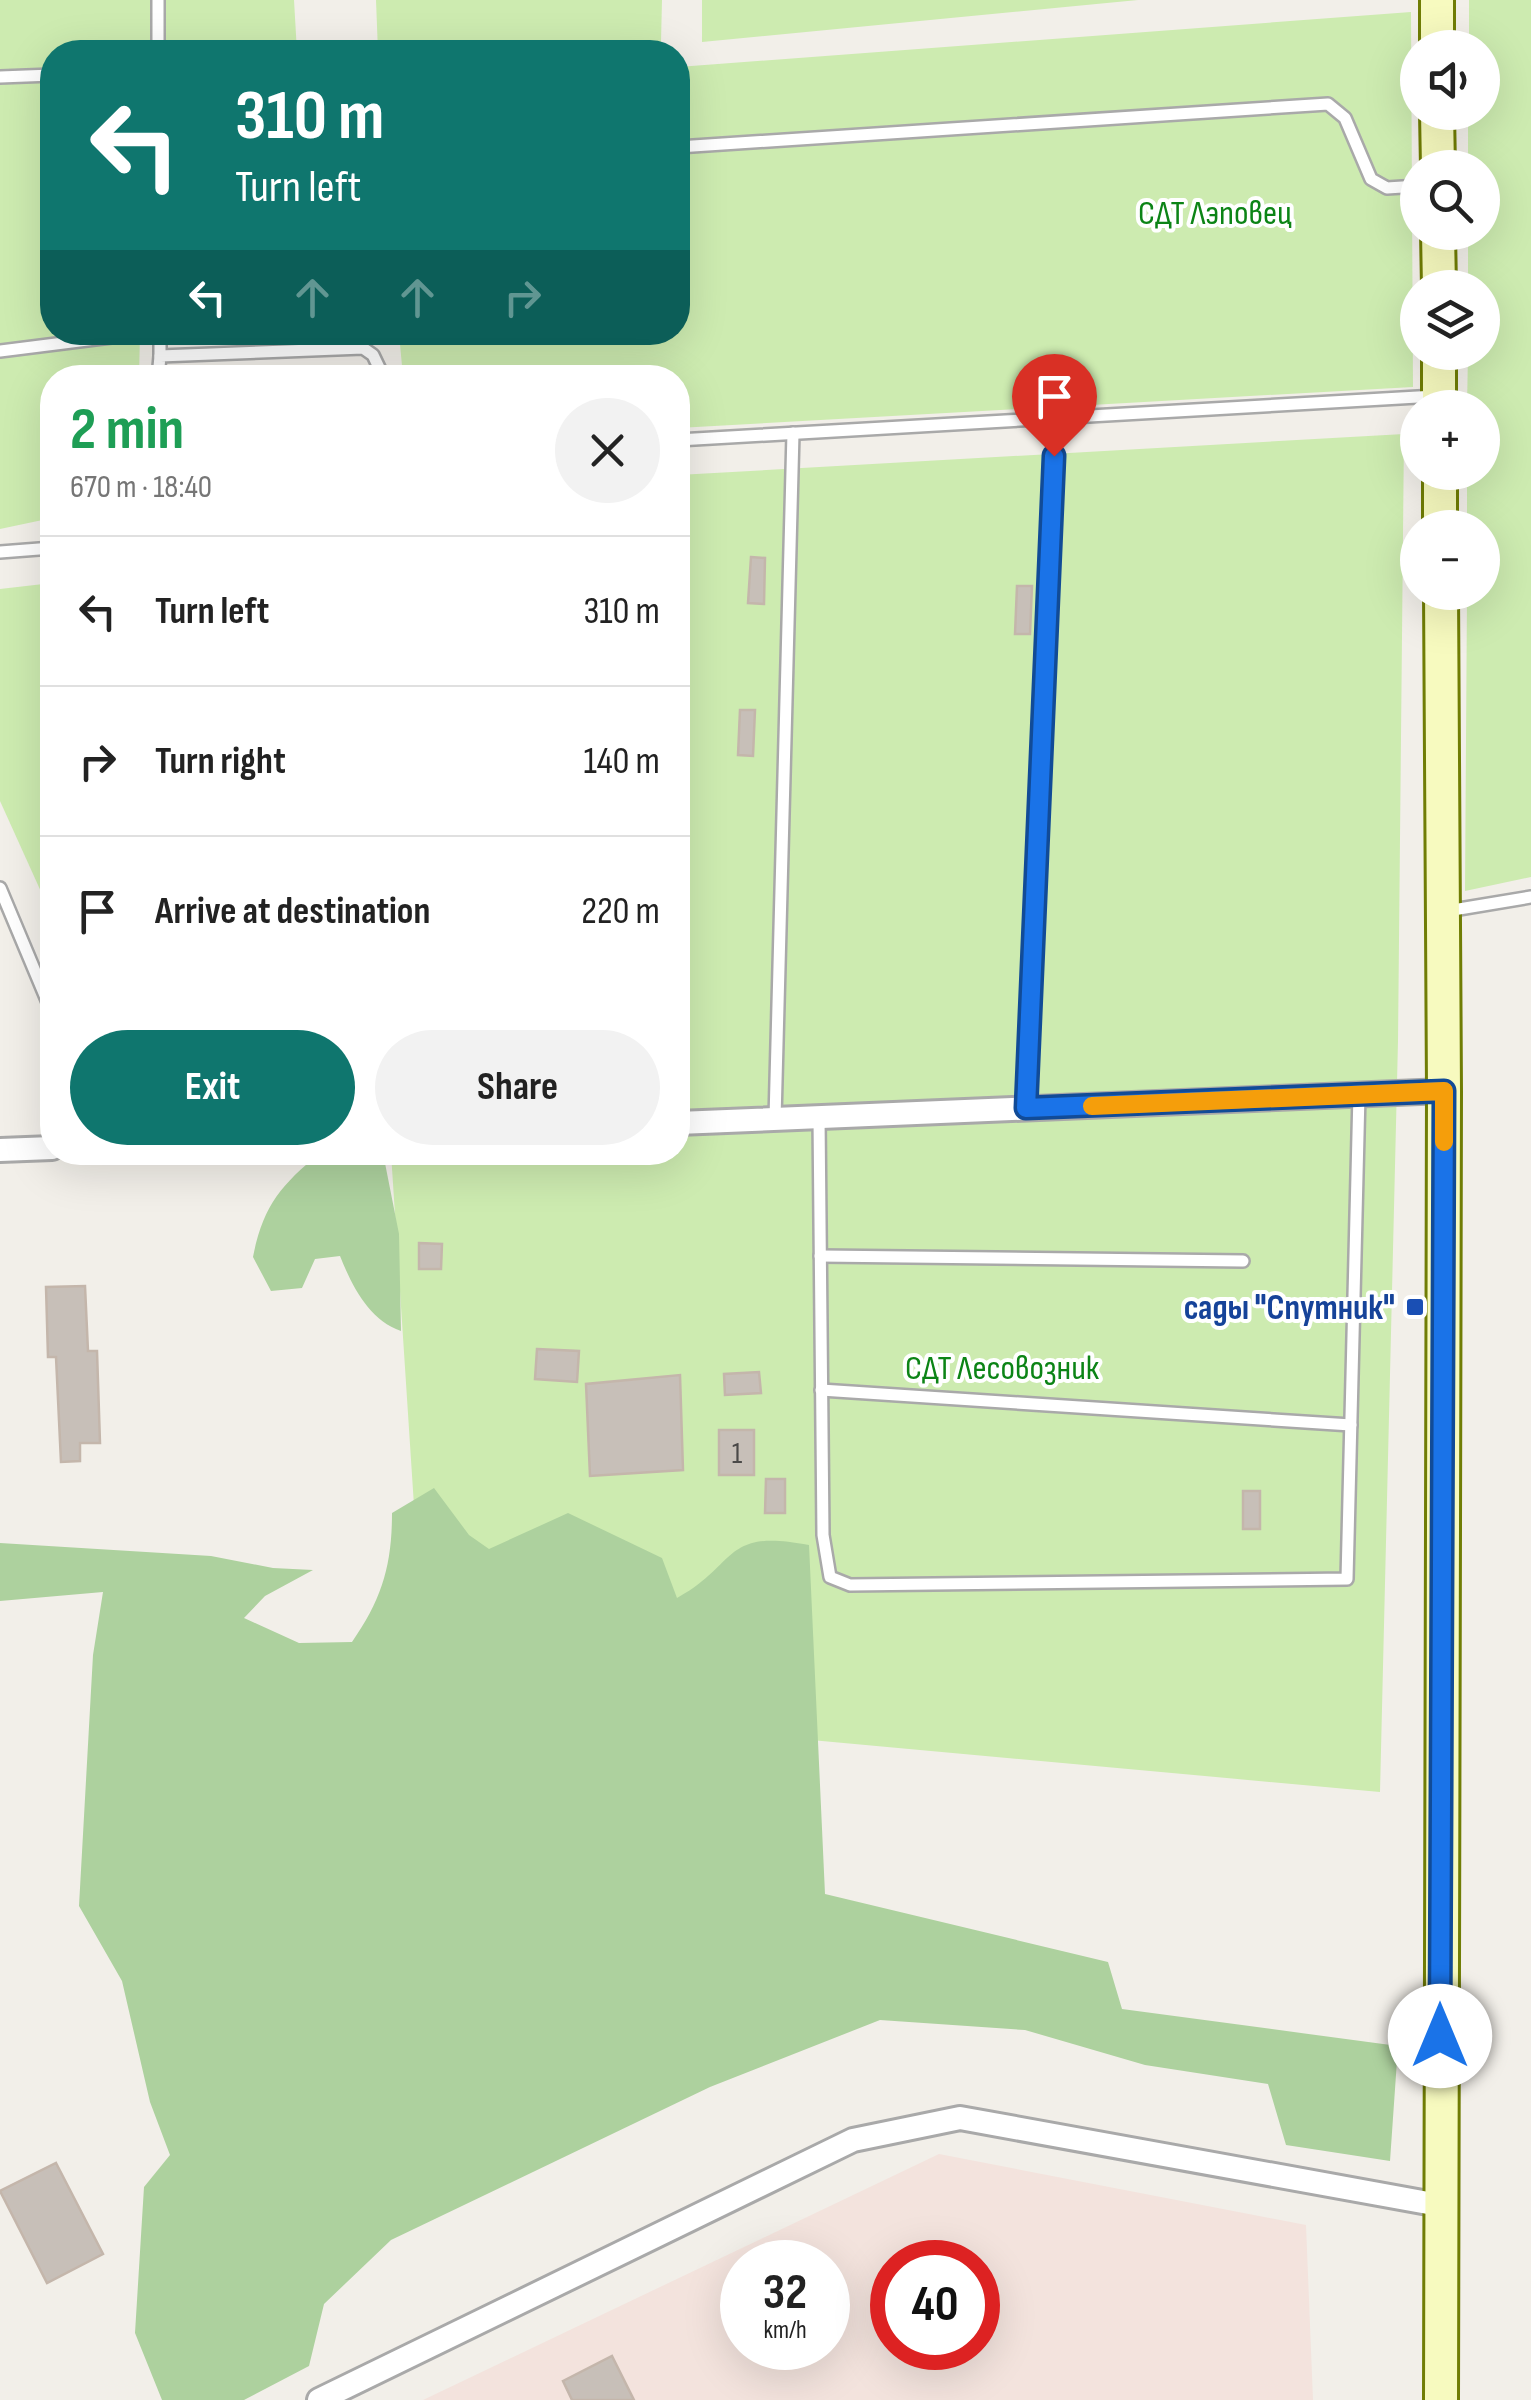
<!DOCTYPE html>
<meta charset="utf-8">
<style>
body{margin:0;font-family:"Sofia Sans Condensed",sans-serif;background:#f2f2f2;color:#222;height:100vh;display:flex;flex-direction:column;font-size:38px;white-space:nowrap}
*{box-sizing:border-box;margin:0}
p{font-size:32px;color:#767676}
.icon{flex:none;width:55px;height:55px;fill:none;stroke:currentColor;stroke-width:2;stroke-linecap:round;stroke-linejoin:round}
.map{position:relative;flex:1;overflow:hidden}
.side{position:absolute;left:40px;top:365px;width:650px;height:800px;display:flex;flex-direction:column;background:#fff;border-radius:40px;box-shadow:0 10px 40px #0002}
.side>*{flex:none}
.guide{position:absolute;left:40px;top:40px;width:650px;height:305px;border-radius:40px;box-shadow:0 10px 40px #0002;background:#0f766e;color:#fff;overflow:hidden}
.buttons{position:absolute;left:1400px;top:30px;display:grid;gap:20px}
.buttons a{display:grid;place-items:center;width:100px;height:100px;border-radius:50%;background:#fff;box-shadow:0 10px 40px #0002;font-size:50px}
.speed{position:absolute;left:720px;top:2240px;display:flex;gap:20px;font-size:50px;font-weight:700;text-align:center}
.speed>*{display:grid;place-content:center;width:130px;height:130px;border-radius:50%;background:#fff;box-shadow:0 10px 40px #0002;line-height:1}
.speed small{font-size:25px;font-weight:400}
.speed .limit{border:15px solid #d22;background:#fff;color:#111}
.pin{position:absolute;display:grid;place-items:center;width:85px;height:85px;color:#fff;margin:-102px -42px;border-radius:50% 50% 50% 0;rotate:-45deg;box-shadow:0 0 10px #0007}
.pin .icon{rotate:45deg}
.me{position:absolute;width:110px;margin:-55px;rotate:0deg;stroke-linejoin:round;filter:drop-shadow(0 0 8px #0008)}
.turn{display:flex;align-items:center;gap:35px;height:210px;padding:0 30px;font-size:45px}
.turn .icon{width:130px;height:130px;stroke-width:2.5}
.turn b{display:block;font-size:70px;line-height:85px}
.lanes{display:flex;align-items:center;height:95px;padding:0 30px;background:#0003;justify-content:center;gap:50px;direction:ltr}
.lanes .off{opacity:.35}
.round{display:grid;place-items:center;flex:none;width:105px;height:105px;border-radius:52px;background:#f2f2f2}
.summary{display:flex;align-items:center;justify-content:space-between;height:170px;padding:0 30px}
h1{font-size:60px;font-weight:700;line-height:75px;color:#1e9e55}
.action{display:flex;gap:20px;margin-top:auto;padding:20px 30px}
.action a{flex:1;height:115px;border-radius:60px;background:#0f766e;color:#fff;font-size:40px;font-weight:700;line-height:115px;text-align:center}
.action a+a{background:#f2f2f2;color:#222}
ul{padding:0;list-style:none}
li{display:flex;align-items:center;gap:30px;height:150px;padding:0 30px;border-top:2px solid #e0e0e0}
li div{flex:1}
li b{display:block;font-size:38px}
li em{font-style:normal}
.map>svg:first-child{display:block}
.military{fill:#f3e3dd;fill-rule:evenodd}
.grass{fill:#cdebb0}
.forest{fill:#add19e}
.building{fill:#c7bfb8;stroke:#c4b6ab;stroke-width:2.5}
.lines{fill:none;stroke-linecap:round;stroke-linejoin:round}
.lane-casing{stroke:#a9a9a9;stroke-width:16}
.street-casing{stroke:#a9a9a9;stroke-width:28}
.secondary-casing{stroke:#707d05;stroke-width:38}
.lane{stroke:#fff;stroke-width:11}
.street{stroke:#fff;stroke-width:22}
.secondary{stroke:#f7fabf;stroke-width:32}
.route-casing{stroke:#114b97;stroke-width:25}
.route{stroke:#1a73e8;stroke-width:18}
.slow{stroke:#f59e0b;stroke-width:18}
.transit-dot{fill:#1a4fb4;stroke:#fff;stroke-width:4}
.labels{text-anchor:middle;stroke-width:8;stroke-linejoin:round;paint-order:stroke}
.number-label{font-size:30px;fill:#4b4948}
.park-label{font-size:35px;fill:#0c8416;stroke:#fff}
.transit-label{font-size:35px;font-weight:bold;fill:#164399;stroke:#fff;text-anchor:end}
</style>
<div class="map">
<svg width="1531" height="2400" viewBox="0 0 1531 2400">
<rect width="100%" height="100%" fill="#f2efe9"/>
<path class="military" d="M939,2154L1306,2225L1313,2400H423ZM742,2262H828V2348H742ZM892,2262H978V2348H892Z"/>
<g class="grass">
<path d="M0,0H294L297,52H52V332L140,333L139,377L52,378V518L0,529Z"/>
<path d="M376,0H662L661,42L523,52H378Z"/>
<path d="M702,0H1138L702,42Z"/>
<path d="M1469,0H1531V877L1465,891L1467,593L1482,592V528L1467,527V473L1482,472V408L1467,407L1468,353L1482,352V288L1468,287V233L1482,232V168L1468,167V113L1482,112V48L1469,47Z"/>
<path d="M1411,12L1413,387L678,428V378L403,377L399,333L678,332V67Z"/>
<path d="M1404,434L1398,1041L1380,1792L427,1705L391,1153L678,1152V475Z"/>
<path d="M52,583V916L0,801V589Z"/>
</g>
<g class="forest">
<path d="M320,1153H383L399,1234L401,1331C369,1320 352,1286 340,1256L315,1259L302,1288L271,1291L253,1257C263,1206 281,1185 320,1153Z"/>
<path d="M434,1488L469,1535L489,1549L568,1513L662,1558L677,1598C739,1564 722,1528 809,1545L825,1894L1108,1962L1122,2009L1398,2046L1390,2161L1286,2145L1268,2084L1145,2065L1025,2030L880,2020L710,2087L391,2240L324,2304L309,2366L244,2400H162L135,2333L144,2187L170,2155L150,2102L122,1981L79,1906L93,1655L103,1592L0,1601V1543L211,1556L273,1568L313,1570L265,1596L244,1618L299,1643L352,1642C382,1599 392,1565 392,1513Z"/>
</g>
<g class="building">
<path d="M751,557L765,558L764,604L748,603Z"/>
<path d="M1017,586H1032L1030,634H1015Z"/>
<path d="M740,710H755L753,756L738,755Z"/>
<path d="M419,1243L442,1244L441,1269H419Z"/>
<path d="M85,1286L88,1351H97L100,1443H80V1461L61,1462L56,1357H48L46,1287Z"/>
<path d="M537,1349L579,1351L577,1382L535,1379Z"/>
<path d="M759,1372L761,1393L725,1395L724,1374Z"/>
<path d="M680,1375L683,1470L590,1476L586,1384Z"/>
<rect x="719" y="1430" width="35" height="45"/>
<path d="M766,1479H785V1513H765Z"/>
<rect x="1243" y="1491" width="17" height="38"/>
<path d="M56,2163L103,2254L47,2283L0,2191Z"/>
<path d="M612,2356L634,2400H572L563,2381Z"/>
</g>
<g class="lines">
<g class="lane-casing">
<g id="lane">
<path d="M158,0V52"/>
<path d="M0,77L52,75"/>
<path d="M678,147L1328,104L1345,118L1371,179L1387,188L1418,186"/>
<path d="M0,351L151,332"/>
<path d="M160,356V332"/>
<path d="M158,378L160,356L363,348L373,355L384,378"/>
<path d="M678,440L1435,396"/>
<path d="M0,552L52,548"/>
<path d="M0,888L52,1012"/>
<path d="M1447,911L1531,897"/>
<path d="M1026,1108L1055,418"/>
<path d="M819,1117L823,1535L830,1577L850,1585L1347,1579L1359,1094"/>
<path d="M775,1119L793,433"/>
<path d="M820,1256L1243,1261"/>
<path d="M821,1390L1351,1425"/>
</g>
</g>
<g class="street-casing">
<g id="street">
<path d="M678,1123L1444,1091"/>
<path d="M0,1150L52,1148"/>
<path d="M319,2400L853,2140L960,2118L1439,2205"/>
</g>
</g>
<g class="secondary-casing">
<g id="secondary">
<path d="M1437,0V48"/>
<path d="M1437,112L1438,168"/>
<path d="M1438,232L1439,288"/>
<path d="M1439,352V408"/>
<path d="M1440,472V528"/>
<path d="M1441,592L1444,1091L1441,2400"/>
</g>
</g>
<use href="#lane" class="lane"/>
<use href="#street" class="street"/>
<use href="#secondary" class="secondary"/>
</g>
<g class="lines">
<g class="route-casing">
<path id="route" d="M1054,456L1026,1108L1444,1091L1440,2036"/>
</g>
<use href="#route" class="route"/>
<path class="slow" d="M1092,1106L1444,1091V1142"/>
</g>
<rect class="transit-dot" x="1405" y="1297" width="20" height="20" rx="5"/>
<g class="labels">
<g class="number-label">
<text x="737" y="1463">1</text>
</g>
<g class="park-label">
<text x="1215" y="224">СДТ Лэповец</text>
<text x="1002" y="1379">СДТ Лесовозник</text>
</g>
<g class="transit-label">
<text x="1395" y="1319">сады "Спутник"</text>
</g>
</g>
</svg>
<div class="buttons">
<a><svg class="icon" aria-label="sound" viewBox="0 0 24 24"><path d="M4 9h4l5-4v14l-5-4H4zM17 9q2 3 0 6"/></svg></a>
<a><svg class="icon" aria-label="search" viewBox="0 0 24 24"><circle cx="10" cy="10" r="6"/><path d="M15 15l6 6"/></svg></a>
<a><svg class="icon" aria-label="layers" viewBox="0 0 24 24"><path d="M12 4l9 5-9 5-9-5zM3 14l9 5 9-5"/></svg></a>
<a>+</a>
<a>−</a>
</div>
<div class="speed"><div>32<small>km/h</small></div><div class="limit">40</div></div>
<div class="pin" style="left:1054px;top:456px;background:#d93025"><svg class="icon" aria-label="arrive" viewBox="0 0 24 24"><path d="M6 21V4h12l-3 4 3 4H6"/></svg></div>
<svg class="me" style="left:1440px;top:2036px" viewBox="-20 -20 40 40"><circle r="19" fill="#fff"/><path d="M0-13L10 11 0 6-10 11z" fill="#1a73e8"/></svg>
<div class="guide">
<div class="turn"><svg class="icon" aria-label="left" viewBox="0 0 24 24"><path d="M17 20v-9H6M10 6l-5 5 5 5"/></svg><div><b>310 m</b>Turn left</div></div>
<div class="lanes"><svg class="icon" aria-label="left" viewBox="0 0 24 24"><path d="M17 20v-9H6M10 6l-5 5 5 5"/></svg><svg class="icon off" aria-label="ahead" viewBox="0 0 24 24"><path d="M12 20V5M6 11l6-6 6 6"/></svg><svg class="icon off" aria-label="ahead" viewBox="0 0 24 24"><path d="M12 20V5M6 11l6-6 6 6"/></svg><svg class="icon off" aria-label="right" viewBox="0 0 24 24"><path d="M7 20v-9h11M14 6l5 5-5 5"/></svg></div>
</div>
<section class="side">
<div class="summary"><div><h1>2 min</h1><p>670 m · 18:40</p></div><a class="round"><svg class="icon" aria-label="close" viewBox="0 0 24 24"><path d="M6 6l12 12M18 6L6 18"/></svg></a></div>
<ul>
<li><svg class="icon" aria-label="left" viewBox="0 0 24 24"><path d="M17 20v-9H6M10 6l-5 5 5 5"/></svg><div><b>Turn left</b></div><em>310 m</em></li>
<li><svg class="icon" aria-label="right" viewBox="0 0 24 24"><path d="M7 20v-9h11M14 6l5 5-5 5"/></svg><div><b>Turn right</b></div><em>140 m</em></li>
<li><svg class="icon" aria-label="arrive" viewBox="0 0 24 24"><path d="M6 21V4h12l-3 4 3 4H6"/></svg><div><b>Arrive at destination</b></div><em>220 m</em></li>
</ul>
<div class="action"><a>Exit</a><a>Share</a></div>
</section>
</div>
